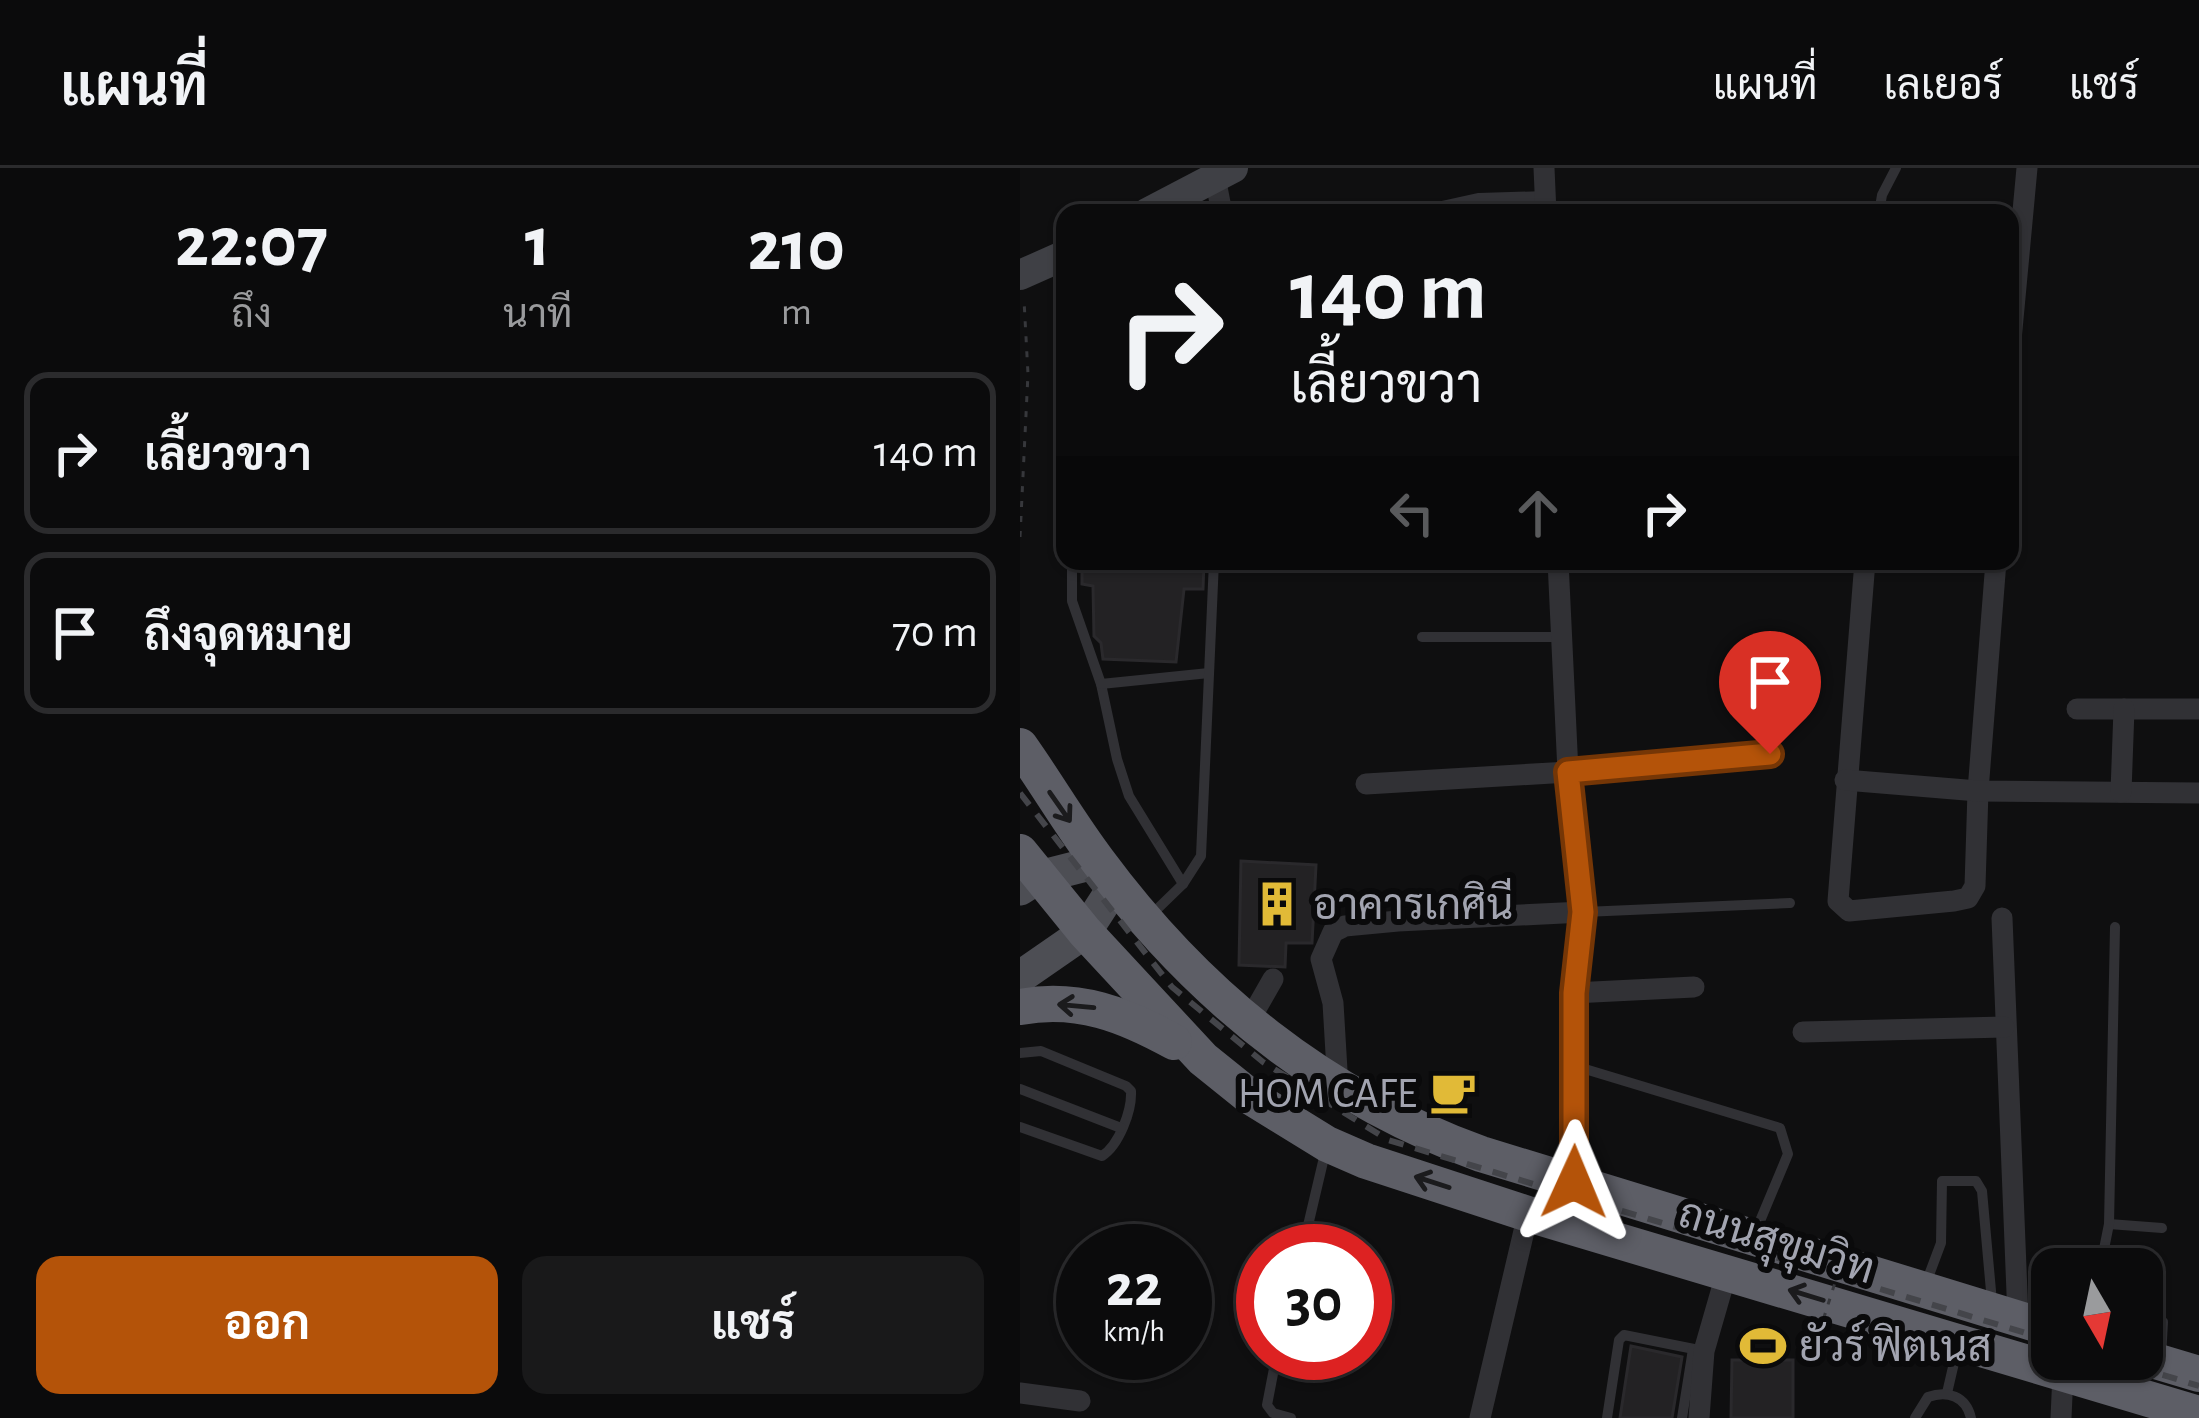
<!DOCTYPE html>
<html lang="th">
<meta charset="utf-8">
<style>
body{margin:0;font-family:"Alegreya Sans",Sarabun,sans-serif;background:#19191a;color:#f1f3f6;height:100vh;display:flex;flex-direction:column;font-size:45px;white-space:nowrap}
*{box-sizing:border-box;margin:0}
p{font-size:39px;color:#9a9b9d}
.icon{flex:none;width:66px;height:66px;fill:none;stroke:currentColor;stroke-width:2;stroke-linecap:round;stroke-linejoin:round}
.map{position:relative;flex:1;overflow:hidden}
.drawer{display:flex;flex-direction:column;background:#0b0b0c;width:1020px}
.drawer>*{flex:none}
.guide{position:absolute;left:36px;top:36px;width:963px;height:366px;border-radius:24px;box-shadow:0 3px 9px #0004,0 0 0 3px #2b2b2d;background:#0b0b0c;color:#f1f3f6;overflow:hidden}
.needle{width:78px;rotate:171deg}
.fabs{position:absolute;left:1011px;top:1080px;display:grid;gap:24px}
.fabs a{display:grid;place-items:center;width:132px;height:132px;border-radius:24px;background:#0b0b0c;box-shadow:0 3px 9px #0004,0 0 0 3px #2b2b2d;font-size:60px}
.speed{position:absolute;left:36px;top:1056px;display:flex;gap:24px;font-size:60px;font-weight:700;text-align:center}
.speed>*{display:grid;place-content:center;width:156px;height:156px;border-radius:50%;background:#0b0b0c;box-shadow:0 3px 9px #0004,0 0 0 3px #2b2b2d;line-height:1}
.speed small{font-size:30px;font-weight:400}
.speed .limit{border:18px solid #d22;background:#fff;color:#111}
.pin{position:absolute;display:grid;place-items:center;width:102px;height:102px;color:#fff;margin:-123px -51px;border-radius:50% 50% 50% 0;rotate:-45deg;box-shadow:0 0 12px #0007}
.pin .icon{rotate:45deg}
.me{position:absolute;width:132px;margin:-66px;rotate:1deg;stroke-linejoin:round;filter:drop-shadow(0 0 9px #0008)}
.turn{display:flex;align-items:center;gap:42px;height:252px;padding:0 36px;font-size:54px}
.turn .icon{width:156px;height:156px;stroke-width:2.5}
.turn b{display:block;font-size:84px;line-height:102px}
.lanes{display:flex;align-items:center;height:114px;padding:0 36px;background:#0003;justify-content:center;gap:60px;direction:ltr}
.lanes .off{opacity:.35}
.eta{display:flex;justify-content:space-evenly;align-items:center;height:204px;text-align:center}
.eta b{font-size:72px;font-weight:700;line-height:84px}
.action{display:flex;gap:24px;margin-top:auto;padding:24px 36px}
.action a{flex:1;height:138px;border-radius:24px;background:#b45309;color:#fff;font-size:48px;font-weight:700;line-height:138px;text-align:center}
.action a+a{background:#19191a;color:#f1f3f6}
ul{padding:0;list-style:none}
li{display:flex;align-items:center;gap:36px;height:162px;margin:0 24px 18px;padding:0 12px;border:6px solid #2b2b2d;border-radius:24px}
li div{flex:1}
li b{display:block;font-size:45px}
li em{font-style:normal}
header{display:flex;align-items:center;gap:72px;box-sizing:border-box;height:168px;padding:0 60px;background:#0b0b0c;border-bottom:3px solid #2b2b2d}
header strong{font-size:57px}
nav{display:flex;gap:66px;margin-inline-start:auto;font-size:42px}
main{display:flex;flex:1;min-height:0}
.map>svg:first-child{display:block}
.building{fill:#232224;stroke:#2a292c;stroke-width:3}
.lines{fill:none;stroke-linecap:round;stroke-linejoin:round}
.path{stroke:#37383c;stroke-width:3;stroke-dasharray:6 9;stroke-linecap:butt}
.lane{stroke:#313135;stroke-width:10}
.street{stroke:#313135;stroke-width:21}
.secondary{stroke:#3f4045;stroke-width:30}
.primary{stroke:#4d4e54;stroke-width:33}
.highway{stroke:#5d5e66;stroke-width:36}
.rail{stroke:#44454a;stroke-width:6;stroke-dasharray:15 12;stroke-linecap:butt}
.path-bridge{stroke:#37383c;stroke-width:3;stroke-dasharray:6 9;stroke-linecap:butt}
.oneway{stroke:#1b1b1d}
.route-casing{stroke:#753606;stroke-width:30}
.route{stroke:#b45309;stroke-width:21}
.labels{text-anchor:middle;stroke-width:12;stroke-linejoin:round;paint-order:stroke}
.poi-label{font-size:42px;fill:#a2a4b0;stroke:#0a0a0b;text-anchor:start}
.street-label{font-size:42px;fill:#a2a4b0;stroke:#0a0a0b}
</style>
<header>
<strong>แผนที่</strong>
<nav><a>แผนที่</a><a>เลเยอร์</a><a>แชร์</a></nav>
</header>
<main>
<section class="drawer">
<div class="eta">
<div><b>22:07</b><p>ถึง</p></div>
<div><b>1</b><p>นาที</p></div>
<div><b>210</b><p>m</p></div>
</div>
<ul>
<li><svg class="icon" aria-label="right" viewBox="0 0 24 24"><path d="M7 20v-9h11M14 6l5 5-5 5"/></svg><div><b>เลี้ยวขวา</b></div><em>140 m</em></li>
<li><svg class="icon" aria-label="arrive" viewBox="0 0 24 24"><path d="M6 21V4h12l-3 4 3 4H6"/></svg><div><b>ถึงจุดหมาย</b></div><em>70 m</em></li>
</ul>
<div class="action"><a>ออก</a><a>แชร์</a></div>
</section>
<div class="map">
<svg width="1179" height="1250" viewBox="0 0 1179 1250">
<rect width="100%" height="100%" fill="#0f0f10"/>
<g class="building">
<path d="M62,393H184L183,421H164L156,494L83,491L81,475L74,468L73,418L62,416Z"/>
<path d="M221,693L296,697L292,775H266L265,799L219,797Z"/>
<path d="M611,1178L662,1189L652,1250H600Z"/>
<path d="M712,1192H773V1250H711Z"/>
</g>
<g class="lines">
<g class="path">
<path d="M0,369L8,206L4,132"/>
<path d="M785,1160L799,1165"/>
</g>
<g class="lane">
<path d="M391,45L459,30L526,28"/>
<path d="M859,45L862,27L876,0"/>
<path d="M52,393V433L81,516L97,591L109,628L163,716"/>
<path d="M402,469H541"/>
<path d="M81,516L189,505"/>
<path d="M564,744L770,735"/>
<path d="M130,748L163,716L181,688L194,393"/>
<path d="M0,885L21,883L106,918L111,923C112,943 99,977 82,988L0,959"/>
<path d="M555,898L760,960L768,986L735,1065"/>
<path d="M0,921L101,960"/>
<path d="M1089,1056L1142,1060"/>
<path d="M282,1083L306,981"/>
<path d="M1080,1101L1089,1056L1095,759"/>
<path d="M906,1115L921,1075L922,1013H956L962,1023L972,1134"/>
<path d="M1122,1148L1143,1154L1141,1189"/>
<path d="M257,1185L247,1237L253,1245L271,1250"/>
<path d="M927,1225L937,1182"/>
<path d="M587,1250L599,1172L604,1167L684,1183"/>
<path d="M662,1250L673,1181"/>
<path d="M895,1250L908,1229C927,1222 946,1228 951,1250"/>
</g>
<g class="street">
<path d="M524,0L526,45"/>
<path d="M195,9L202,45"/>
<path d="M990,183L1007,0"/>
<path d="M538,393L548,604L563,744L553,825L554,1014"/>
<path d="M845,393L818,733L829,743L934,733L948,730L955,718L958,623L976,393"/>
<path d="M1057,541H1179"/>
<path d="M825,612L958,623L1179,625"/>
<path d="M346,616L548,604L750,586"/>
<path d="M1101,624L1104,541"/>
<path d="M982,750L998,1150"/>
<path d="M553,825L674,819"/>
<path d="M229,853L253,811"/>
<path d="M783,864L984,859"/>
<path d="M318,919L313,835L301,791L313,764L325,758L378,753L563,744"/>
<path d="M0,1225L60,1233"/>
<path d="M460,1250L508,1046"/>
<path d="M679,1250L684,1183L707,1103"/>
<path d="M1041,1250L1043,1205"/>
</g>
<g class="secondary">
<path d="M127,45L213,0"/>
<path d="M0,107L45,87"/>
</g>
<g class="primary">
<path d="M0,721L19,709L78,694"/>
<path d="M0,809L65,764L96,716"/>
</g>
<g class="highway">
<path d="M0,578C27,616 50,656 78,693C178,828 302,928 461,986L1032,1161"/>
<path d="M0,684L65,764L183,891L229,928L307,976L346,993L508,1046L1179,1246"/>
<path d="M0,839C58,828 105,847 154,874"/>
<path d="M1122,1189L1179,1206"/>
</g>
<g class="rail">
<path d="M0,625L152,819L243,894L368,972L1032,1173"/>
<path d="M1091,1191L1179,1218"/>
</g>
<path class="path-bridge" d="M799,1165L825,1083"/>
</g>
<defs><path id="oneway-shaft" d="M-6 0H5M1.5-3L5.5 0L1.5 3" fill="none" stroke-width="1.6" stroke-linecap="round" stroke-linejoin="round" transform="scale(3)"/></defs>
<g class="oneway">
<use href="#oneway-shaft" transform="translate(40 639) rotate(55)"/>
<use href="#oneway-shaft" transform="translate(56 838) rotate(-175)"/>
<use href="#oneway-shaft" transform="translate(412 1014) rotate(-162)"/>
<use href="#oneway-shaft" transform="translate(786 1127) rotate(-163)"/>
</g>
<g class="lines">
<g class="route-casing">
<path id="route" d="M554,1014V825L563,744L548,604L750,586"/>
</g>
<use href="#route" class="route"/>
</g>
<defs>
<g id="building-bare" transform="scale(3.6)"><path d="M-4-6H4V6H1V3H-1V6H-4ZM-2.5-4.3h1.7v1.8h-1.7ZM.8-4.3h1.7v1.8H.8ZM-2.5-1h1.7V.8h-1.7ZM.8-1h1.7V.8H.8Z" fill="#e1ba37" stroke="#0a0a0b" stroke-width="2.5" paint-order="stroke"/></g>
<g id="cafe-bare" transform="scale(3.6)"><path d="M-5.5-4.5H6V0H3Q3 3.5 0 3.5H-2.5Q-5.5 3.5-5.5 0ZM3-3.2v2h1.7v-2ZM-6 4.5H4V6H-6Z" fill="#e1ba37" stroke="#0a0a0b" stroke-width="2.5" paint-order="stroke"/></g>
<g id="stadium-bare" transform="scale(3.6)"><path d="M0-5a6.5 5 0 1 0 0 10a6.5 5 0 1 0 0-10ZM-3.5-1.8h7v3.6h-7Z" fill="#e1ba37" stroke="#0a0a0b" stroke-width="2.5" paint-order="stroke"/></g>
</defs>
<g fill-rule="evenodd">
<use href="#building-bare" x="257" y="736"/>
<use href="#cafe-bare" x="433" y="924"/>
<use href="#stadium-bare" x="743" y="1178"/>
</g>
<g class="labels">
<g class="poi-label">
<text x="293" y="751">อาคารเกศินี</text>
<text x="397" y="939" text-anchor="end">HOM CAFE</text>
<text x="779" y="1193">ยัวร์ ฟิตเนส</text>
</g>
<g class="street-label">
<text transform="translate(757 1072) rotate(17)" y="15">ถนนสุขุมวิท</text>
</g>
</g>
</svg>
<div class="fabs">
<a><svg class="needle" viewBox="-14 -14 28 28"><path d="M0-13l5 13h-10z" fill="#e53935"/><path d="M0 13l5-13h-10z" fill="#9a9b9d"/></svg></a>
</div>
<div class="speed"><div>22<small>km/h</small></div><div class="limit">30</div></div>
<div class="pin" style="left:750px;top:586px;background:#d93025"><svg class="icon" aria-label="arrive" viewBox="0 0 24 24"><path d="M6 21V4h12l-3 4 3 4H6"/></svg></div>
<svg class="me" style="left:554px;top:1014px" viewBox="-20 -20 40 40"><path d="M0-17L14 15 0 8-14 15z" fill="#b45309" stroke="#fff" stroke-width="4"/></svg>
<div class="guide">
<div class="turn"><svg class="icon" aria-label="right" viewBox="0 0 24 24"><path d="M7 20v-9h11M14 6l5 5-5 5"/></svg><div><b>140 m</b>เลี้ยวขวา</div></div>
<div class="lanes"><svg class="icon off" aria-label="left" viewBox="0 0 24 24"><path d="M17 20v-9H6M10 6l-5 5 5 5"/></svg><svg class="icon off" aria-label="ahead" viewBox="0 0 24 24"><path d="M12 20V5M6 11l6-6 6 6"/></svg><svg class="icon" aria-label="right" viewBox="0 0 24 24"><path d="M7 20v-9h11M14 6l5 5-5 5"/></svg></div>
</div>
</div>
</main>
